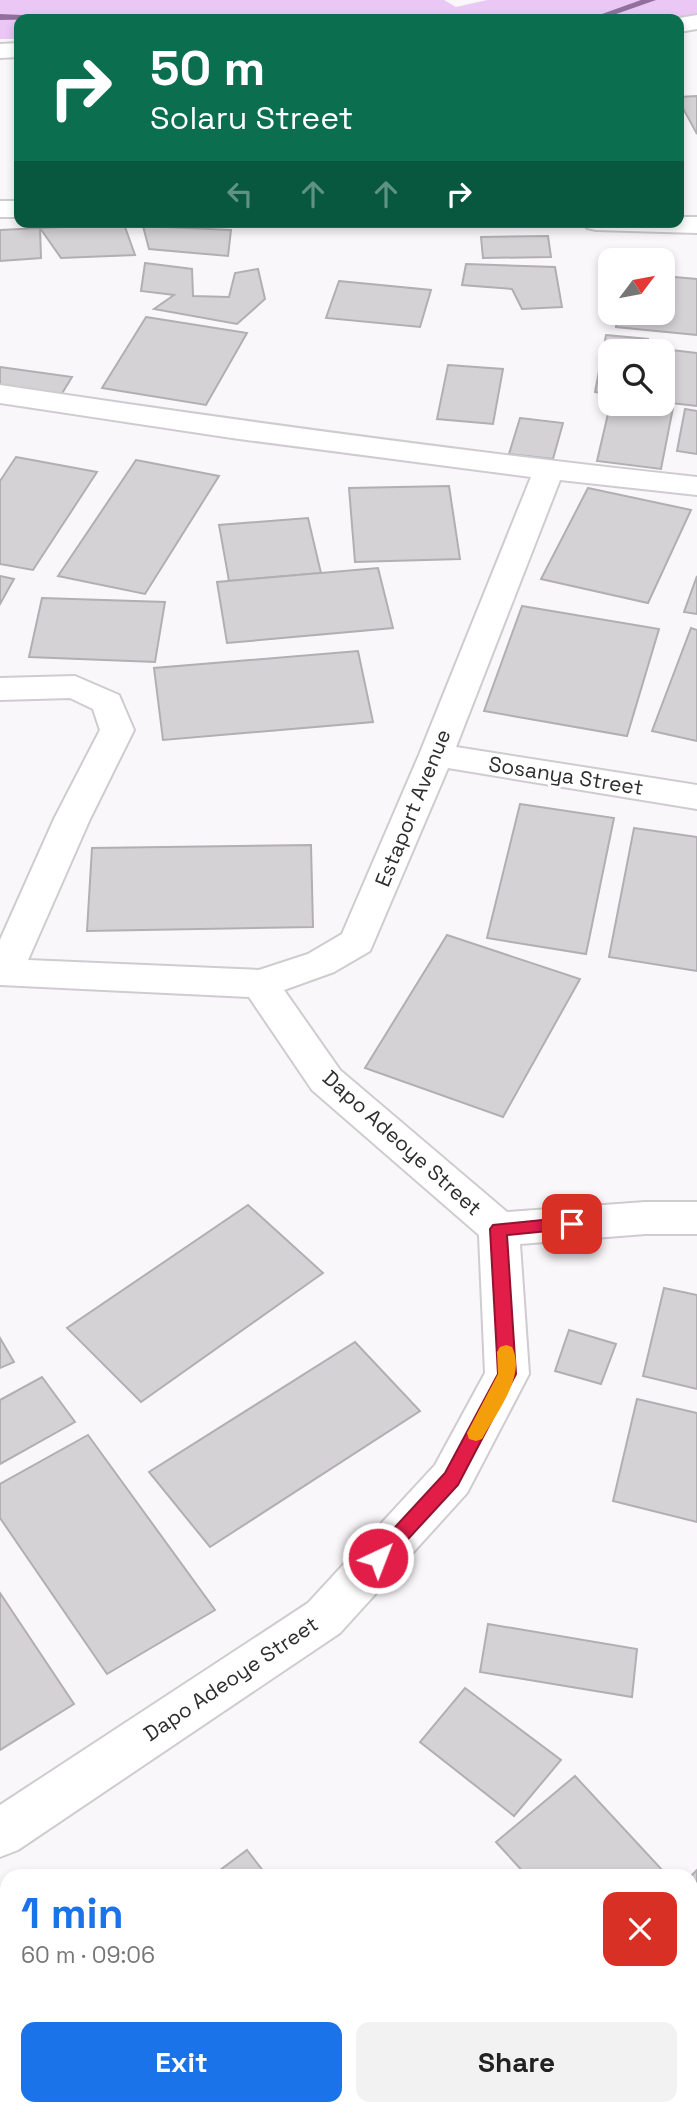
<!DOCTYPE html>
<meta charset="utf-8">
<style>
body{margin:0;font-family:"Space Grotesk",sans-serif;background:#f2f2f2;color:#222;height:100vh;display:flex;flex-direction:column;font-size:26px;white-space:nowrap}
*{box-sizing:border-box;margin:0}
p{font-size:23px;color:#767676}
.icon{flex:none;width:38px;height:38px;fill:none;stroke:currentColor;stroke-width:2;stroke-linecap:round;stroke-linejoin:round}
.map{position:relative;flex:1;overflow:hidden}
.panel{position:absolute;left:0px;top:1869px;width:698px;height:247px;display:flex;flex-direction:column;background:#fff;border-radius:21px 21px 0 0;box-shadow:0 4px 10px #0003}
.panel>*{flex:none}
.banner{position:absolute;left:14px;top:14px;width:670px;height:214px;border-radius:14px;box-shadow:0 4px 10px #0003;background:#0b6e4f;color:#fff;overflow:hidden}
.needle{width:46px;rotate:58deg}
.fabs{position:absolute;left:598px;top:248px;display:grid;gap:14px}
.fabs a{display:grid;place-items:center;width:77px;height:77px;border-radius:14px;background:#fff;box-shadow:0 4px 10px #0003;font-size:35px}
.pin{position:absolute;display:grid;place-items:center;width:60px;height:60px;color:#fff;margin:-30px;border-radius:14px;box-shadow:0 4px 10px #0006}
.me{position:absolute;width:77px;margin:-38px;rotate:43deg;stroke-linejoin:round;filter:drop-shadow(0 0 5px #0008)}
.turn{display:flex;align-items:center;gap:24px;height:147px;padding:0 21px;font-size:32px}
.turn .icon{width:91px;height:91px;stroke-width:2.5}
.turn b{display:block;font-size:49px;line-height:60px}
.lanes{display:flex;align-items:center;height:66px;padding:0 21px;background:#0003;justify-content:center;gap:35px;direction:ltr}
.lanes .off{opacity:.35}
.round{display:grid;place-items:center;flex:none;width:74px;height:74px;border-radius:14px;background:#f2f2f2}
.overview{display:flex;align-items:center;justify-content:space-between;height:119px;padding:0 21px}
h1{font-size:42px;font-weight:700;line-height:52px;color:#1a73e8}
.cta{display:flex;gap:14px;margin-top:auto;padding:14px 21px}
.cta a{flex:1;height:80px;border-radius:14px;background:#1a73e8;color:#fff;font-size:28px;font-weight:700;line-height:80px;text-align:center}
.cta a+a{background:#f2f2f2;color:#222}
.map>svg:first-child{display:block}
.green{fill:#ebc7f5}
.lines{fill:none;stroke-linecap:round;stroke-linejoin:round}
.stream{fill:#936f9d;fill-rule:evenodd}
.building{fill:#d5d2d6;stroke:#b2afb3;stroke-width:2}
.street-casing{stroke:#cfccd0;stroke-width:4}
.street{fill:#fff;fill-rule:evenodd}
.route{fill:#e11d48;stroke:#92132f;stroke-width:2}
.slow{fill:#f59e0b}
.labels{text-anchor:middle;stroke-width:6;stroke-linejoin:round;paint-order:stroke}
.street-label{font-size:21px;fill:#2f2e2f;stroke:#fff}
</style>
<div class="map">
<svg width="697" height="2115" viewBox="0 0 697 2115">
<rect width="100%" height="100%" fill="#faf7fb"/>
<path class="green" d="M0,0H444L456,7L487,0H697V17L19,19V39H0Z"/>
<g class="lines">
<g class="stream">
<path d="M641,0H656L602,19H588Z"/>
<path d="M0,14L44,16L49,19L0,20Z"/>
</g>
</g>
<g class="building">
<path d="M697,96V134L679,101V97Z"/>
<path d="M124,224L135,255L61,258L40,228Z"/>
<path d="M143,226L231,230L228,256L149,249Z"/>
<path d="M40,228L41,258L0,261V230Z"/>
<path d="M548,236L551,257L483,258L481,237Z"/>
<path d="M145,263L192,269L193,296L229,297L235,273L258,269L265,299L237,324L154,309L174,295L141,291Z"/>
<path d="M466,264L555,267L562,307L522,309L512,289L462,285Z"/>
<path d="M663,276L697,279V335L616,327L618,313H663Z"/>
<path d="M339,281L431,290L420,327L326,318Z"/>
<path d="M146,317L247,333L206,405L102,388Z"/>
<path d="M606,335L648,339L645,352H611V395L595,392Z"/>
<path d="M646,347L697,353V406L663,402V352H645Z"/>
<path d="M448,365L503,369L493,424L437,419Z"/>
<path d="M0,367L72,377L58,400L0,392Z"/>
<path d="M611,401V404L673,408L661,469L597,461Z"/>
<path d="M685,409L697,411V454L677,451Z"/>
<path d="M520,418L563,423L553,459L509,454Z"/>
<path d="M16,457L97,472L33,570L0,564V481Z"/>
<path d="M136,460L219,476L145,594L58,576Z"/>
<path d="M449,486L460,559L355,562L349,488Z"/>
<path d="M588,488L691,510L648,603L541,579Z"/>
<path d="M308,518L321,573L229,581L219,525Z"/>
<path d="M378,568L393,628L227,643L217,582Z"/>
<path d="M0,576L14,579L0,604Z"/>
<path d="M697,576V614L684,612Z"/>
<path d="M42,598L165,602L155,662L29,657Z"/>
<path d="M522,606L659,629L627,736L484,711Z"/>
<path d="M691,628L697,630V741L652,731Z"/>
<path d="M358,651L373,722L163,740L154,668Z"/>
<path d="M520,804L614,818L586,954L487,938Z"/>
<path d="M634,828L697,837V971L609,957Z"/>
<path d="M311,845L313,927L87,931L92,848Z"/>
<path d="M447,935L580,979L503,1117L365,1068Z"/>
<path d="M248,1205L323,1273L141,1402L67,1328Z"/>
<path d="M664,1288L697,1295V1389L643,1376Z"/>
<path d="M569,1330L616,1344L601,1384L555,1371Z"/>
<path d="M0,1338L14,1362L0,1368Z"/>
<path d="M355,1342L420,1411L210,1547L149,1472Z"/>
<path d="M42,1377L75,1422L0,1464V1400Z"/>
<path d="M637,1399L697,1413V1522L613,1501Z"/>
<path d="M88,1435L215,1610L107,1674L0,1518V1484Z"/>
<path d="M0,1593L74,1704L0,1750Z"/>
<path d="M488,1624L637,1649L632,1697L480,1672Z"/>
<path d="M465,1688L561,1760L514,1816L420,1742Z"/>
<path d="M575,1776L665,1873L661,1876H527L496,1842Z"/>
<path d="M247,1850L267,1876H212Z"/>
<path d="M697,1870V2041L691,2036V1876Z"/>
<path d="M41,2109H205L209,2115H45Z"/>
<path d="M305,2109H607L600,2115H297Z"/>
</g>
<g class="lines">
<g class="street-casing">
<g id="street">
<path d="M697,15V29L679,32V19H674Z"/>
<path d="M19,43V57L0,58V44Z"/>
<rect x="0" y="201" width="19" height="16"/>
<path d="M679,217H697V233L596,230L587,228L583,222H679Z"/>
<path d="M0,385C232,420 464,452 697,477V495L560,480L456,747L697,785V809L448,768L370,951L334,972L284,990L340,1070L507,1212L645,1202H697V1234H645L520,1244L529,1374L467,1493L340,1633L18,1850L0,1857V1805L308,1603L435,1465L485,1373L479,1235L312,1090L249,997L0,985V940L54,819L100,730L93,709L70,698L0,700V678L75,676L119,695L134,730L90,819L28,960L259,970L308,954L342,934L419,755L531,477L232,438L0,403Z"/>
</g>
</g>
<use href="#street" class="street"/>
</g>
<path class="route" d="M572,1217L578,1219L580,1224L578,1228L507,1235L516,1374L458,1485L385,1564L378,1567L372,1564L369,1558L372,1552L445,1473L498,1374L490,1229L493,1225Z"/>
<path class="slow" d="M506,1345L512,1347C527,1376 495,1414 482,1439L476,1441L469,1439L467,1433L498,1374L497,1352L500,1347Z"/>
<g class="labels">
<g class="street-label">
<text transform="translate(566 776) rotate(9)" y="7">Sosanya Street</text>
<text transform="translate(413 808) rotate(-68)" y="7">Estaport Avenue</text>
<text transform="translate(402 1143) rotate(42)" y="7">Dapo Adeoye Street</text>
<text transform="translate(231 1679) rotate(-34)" y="7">Dapo Adeoye Street</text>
</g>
</g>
</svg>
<div class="fabs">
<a><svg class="needle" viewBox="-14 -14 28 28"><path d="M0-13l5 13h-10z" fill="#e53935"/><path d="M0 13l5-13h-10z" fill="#767676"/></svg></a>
<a><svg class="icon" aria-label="search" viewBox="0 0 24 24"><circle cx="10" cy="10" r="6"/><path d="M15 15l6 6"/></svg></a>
</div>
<div class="pin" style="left:572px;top:1224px;background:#d93025"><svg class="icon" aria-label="arrive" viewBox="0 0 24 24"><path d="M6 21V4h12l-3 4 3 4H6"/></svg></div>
<svg class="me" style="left:378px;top:1558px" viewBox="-20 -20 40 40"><circle r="17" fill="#e11d48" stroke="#fff" stroke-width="3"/><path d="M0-11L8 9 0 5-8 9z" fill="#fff"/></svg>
<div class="banner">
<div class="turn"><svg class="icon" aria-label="right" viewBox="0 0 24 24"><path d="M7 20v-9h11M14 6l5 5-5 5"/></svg><div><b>50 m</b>Solaru Street</div></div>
<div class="lanes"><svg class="icon off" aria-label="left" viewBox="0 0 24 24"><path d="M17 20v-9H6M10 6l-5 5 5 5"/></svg><svg class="icon off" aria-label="ahead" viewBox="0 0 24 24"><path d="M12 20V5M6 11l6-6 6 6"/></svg><svg class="icon off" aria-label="ahead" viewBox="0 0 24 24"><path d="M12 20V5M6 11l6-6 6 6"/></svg><svg class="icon" aria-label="right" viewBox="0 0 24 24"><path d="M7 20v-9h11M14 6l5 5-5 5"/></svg></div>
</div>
<section class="panel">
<div class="overview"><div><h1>1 min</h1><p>60 m · 09:06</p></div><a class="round" style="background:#d93025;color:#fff"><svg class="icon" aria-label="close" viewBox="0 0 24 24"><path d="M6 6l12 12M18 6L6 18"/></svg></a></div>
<div class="cta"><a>Exit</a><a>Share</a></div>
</section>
</div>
